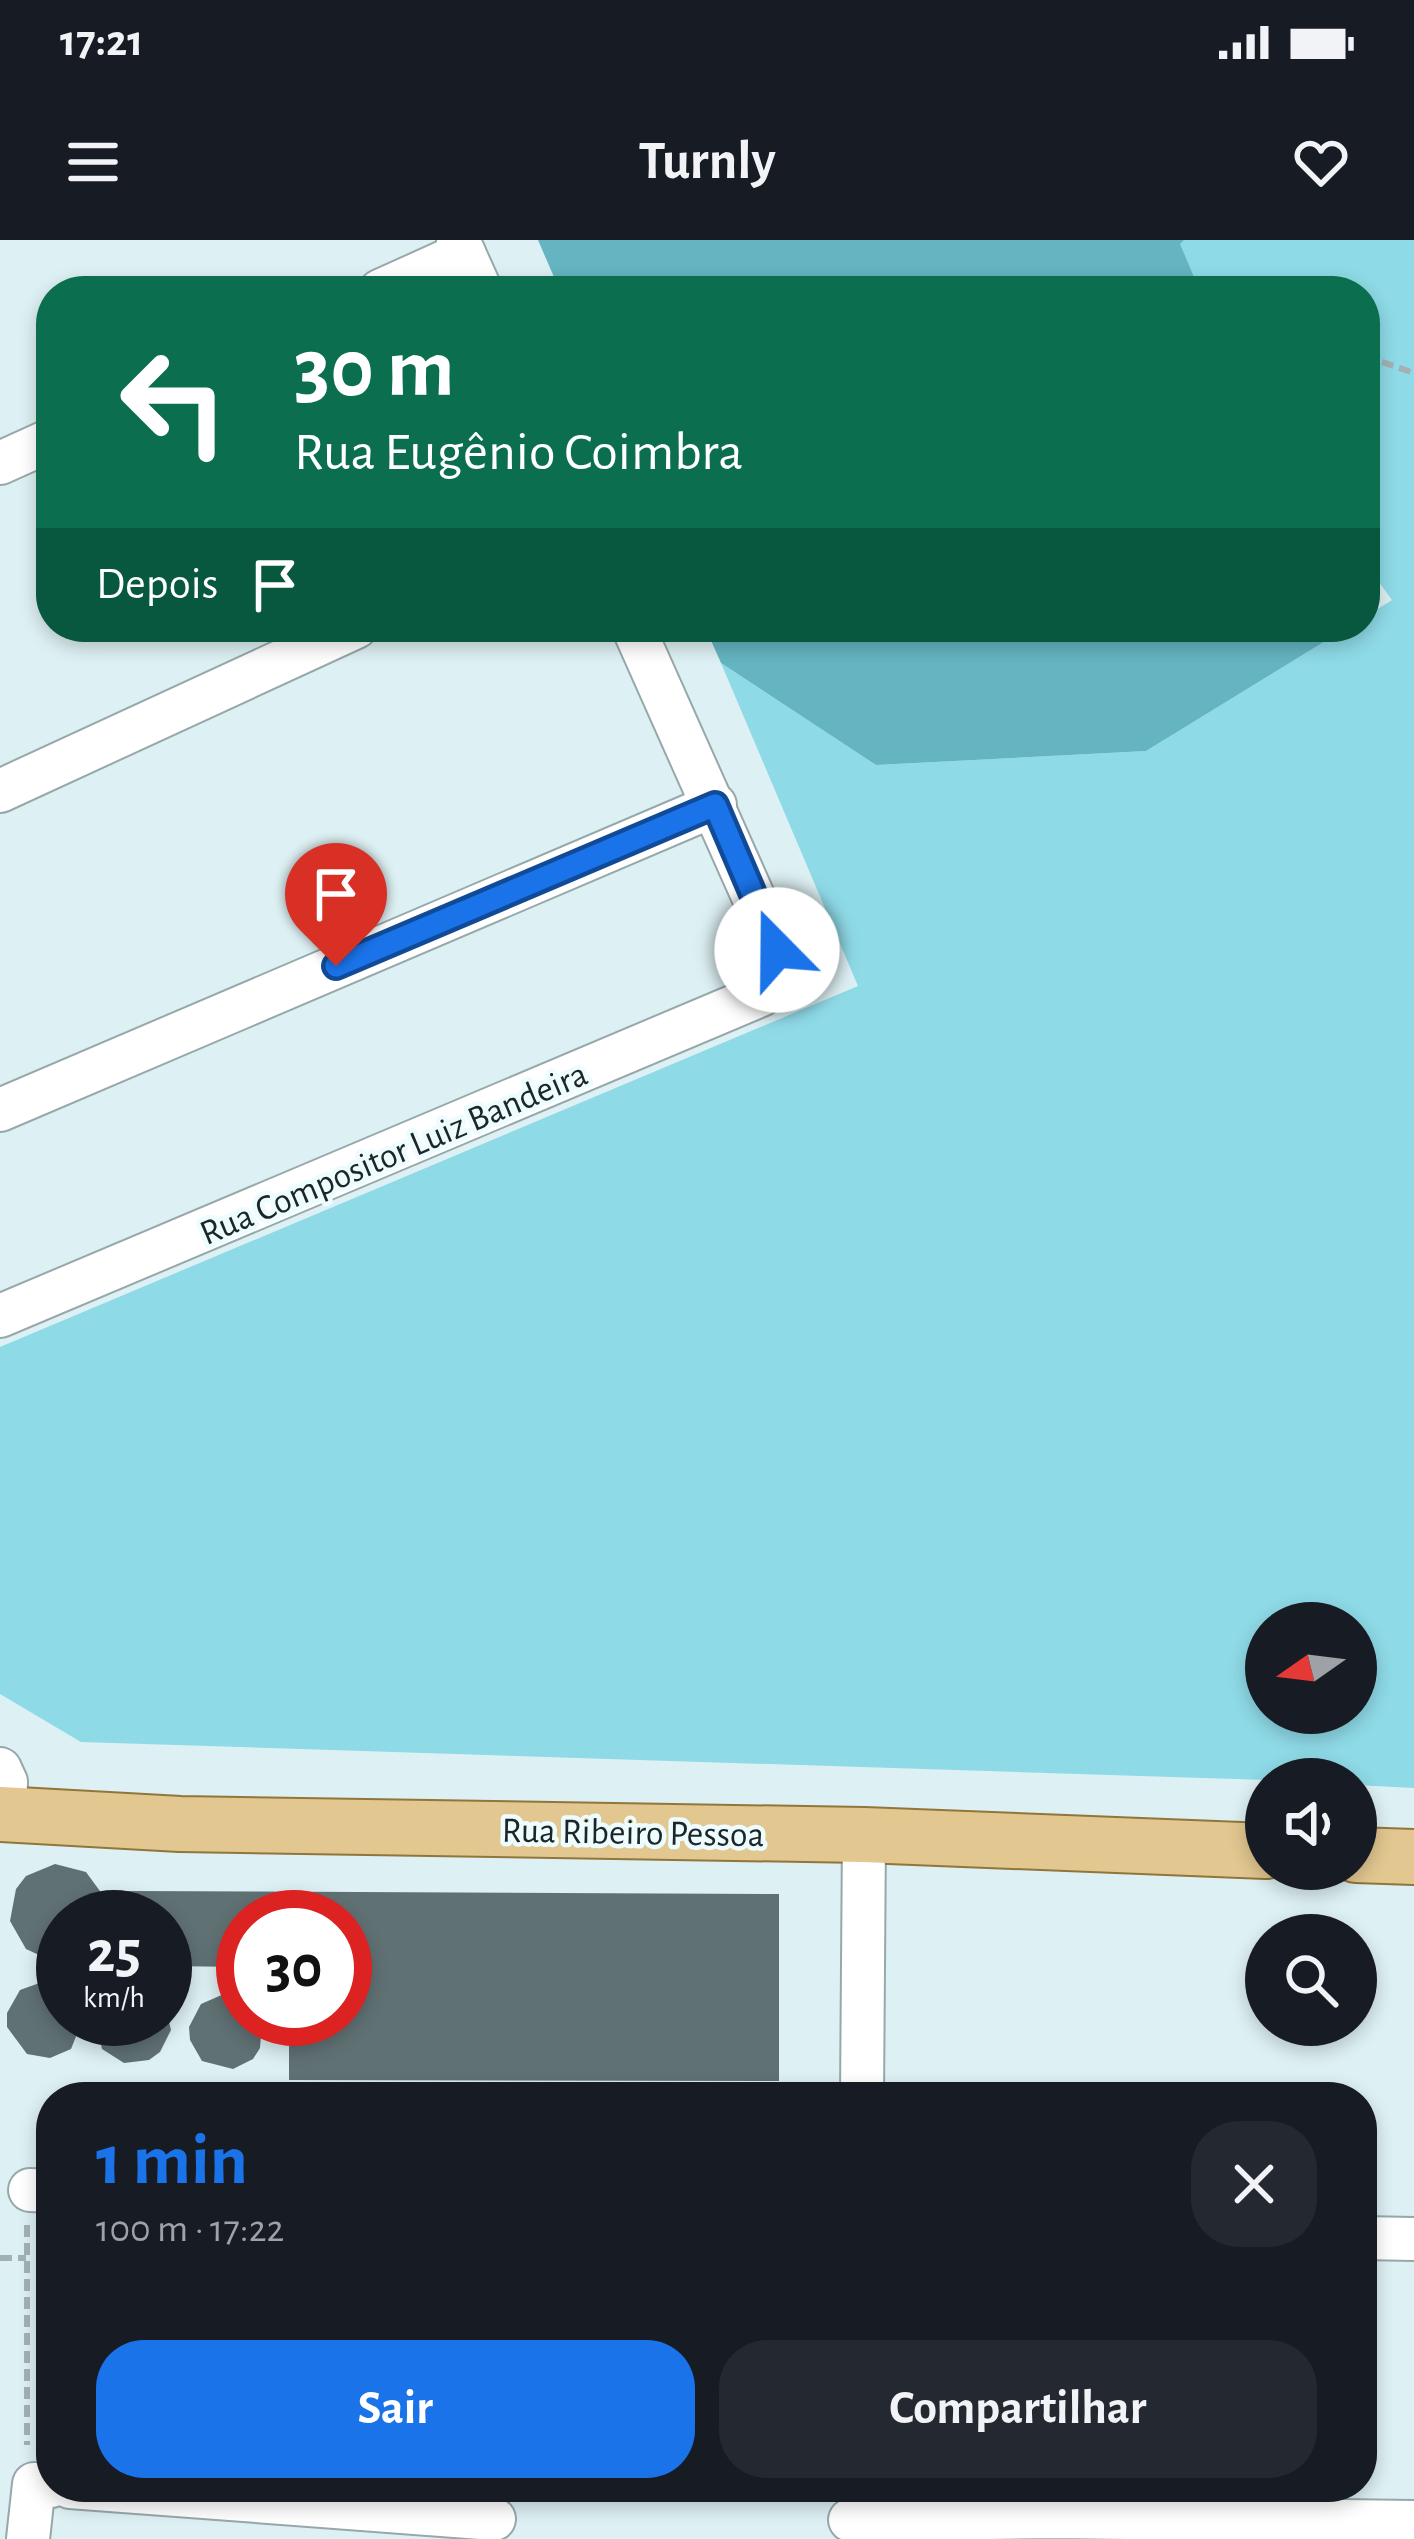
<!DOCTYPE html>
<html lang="pt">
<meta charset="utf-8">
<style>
body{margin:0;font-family:"Alegreya Sans",sans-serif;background:#242831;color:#f1f3f6;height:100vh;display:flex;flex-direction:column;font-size:45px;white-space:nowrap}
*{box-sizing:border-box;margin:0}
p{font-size:39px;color:#9ea1a6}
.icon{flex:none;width:66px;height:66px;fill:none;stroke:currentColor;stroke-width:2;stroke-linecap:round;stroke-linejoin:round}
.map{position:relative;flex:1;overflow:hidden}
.drawer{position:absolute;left:36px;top:1842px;width:1341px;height:420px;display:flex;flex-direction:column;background:#171b24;border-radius:48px;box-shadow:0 6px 18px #0003}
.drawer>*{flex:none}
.guide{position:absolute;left:36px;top:36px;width:1344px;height:366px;border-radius:48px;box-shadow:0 6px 18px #0003;background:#0b6e4f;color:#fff;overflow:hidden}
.needle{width:78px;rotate:256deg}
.buttons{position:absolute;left:1245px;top:1362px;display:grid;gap:24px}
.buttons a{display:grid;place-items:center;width:132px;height:132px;border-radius:50%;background:#171b24;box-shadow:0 6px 18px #0003;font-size:60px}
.speed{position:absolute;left:36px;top:1650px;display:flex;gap:24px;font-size:60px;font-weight:700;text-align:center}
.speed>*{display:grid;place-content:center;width:156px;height:156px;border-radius:50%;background:#171b24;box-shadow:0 6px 18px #0003;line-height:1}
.speed small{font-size:30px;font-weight:400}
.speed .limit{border:18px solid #d22;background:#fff;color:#111}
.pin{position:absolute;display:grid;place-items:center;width:102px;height:102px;color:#fff;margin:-123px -51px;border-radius:50% 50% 50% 0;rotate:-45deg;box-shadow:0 0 12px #0007}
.pin .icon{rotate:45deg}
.me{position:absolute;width:132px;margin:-66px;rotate:338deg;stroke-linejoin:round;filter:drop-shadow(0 0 9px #0008)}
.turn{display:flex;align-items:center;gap:42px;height:252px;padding:0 60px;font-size:54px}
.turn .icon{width:156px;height:156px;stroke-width:2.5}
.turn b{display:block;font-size:84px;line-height:102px}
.then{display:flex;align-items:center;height:114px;padding:0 60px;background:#0003;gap:24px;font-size:45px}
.round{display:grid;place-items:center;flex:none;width:126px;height:126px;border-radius:48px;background:#242831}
.head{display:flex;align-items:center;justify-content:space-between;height:204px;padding:0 60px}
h1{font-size:72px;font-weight:700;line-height:90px;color:#1a73e8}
.primary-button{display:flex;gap:24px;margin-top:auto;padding:24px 60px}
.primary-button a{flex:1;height:138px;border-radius:48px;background:#1a73e8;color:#fff;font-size:48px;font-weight:700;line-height:138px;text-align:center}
.primary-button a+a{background:#242831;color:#f1f3f6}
.status{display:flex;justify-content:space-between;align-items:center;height:84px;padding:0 60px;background:#171b24;direction:ltr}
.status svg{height:33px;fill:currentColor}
header{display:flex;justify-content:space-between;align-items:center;height:156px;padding:0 60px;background:#171b24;font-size:54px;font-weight:700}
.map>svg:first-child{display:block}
.green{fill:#8edae7;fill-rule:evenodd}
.forest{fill:#64b4c1}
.building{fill:#607174}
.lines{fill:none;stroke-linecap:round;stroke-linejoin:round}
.minor-casing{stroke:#97a8ab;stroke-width:46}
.major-casing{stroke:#90763b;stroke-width:58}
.path{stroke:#a2b2b4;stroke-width:6;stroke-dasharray:12 6;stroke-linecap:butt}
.minor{stroke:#fff;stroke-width:42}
.major{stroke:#e2c790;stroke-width:54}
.route-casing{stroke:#114b97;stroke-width:30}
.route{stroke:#1a73e8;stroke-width:21}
.labels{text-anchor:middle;stroke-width:9;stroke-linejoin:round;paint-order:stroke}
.street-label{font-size:36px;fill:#1e2526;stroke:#edfcff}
</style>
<div class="status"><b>17:21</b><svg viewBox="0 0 49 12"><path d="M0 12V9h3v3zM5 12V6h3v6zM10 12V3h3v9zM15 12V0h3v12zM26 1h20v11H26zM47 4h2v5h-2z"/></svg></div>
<header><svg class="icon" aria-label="menu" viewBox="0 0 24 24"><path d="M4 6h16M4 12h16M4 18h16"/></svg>Turnly<svg class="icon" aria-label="heart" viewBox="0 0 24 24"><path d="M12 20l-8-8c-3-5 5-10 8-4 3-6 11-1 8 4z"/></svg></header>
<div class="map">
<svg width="1414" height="2299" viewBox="0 0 1414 2299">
<rect width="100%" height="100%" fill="#ddf0f3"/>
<path class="green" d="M1184,0H1414V1548L1356,1545V1539L1266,1540L81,1502L0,1454V1107L858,746L721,423L876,525L1146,511L1348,387H1365V377L1392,360L1365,323V51H1200L1179,3ZM1266,1383H1356V1473H1266Z"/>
<g class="forest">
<path d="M538,0H1184L1180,4L1200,51H560Z"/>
<path d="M705,387H1348L1146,511L876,525L721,423Z"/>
</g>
<g class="building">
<path d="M55,1624L86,1632L105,1658L107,1673L63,1677V1721L54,1722L26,1709L10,1681L16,1649L26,1636Z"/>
<path d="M126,1651L779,1654V1841L289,1840V1779H345V1677H243V1727L165,1726V1677H126Z"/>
<path d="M45,1741L63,1746V1779H83L71,1809L50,1818L27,1814L7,1787V1773L20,1750Z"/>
<path d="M224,1754L243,1759V1779L262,1782L260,1808L253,1819L233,1829L202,1821L190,1800L189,1787L201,1764Z"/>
<path d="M165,1765L171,1790L160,1812L149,1820L124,1823L102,1809L95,1779H165Z"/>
</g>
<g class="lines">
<g class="minor-casing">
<g id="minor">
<path d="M458,0L481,51"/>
<path d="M380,51L464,13"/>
<path d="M0,223L51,200"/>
<path d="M0,551L356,387"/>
<path d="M0,870L715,565"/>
<path d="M0,1076L761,755L775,732L777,710L633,387"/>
<path d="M0,1529L6,1542L5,1574"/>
<path d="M862,1857L864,1595"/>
<path d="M30,1950L51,1951"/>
<path d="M1362,1998L1414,1999"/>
<path d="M70,2247L494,2279"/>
<path d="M850,2280L1057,2277L1414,2282"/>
<path d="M28,2299L34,2244L51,2246"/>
</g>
</g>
<g class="major-casing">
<g id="major">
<path d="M0,1574L180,1584L864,1595L1266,1611"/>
<path d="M1356,1615L1414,1617"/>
</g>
</g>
<g class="path">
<path d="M1153,41L1181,51"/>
<path d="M1365,116L1414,133"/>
<path d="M27,1985V2205"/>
<path d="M0,2018H26"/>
</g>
<use href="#minor" class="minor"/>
<use href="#major" class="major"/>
</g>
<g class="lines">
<g class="route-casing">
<path id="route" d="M336,726L715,565L777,710"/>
</g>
<use href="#route" class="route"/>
</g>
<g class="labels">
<g class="street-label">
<text transform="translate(393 912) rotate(-23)" y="13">Rua Compositor Luiz Bandeira</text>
<text transform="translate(633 1591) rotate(1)" y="13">Rua Ribeiro Pessoa</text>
</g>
</g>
</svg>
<div class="buttons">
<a><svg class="needle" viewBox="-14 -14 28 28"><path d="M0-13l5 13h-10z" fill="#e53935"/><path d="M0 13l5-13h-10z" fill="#9ea1a6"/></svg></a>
<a><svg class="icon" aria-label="sound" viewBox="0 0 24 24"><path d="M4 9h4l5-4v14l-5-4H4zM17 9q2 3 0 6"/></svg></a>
<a><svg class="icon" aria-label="search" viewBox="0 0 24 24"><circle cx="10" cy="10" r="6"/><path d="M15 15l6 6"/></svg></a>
</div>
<div class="speed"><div>25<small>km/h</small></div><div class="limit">30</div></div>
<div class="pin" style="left:336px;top:726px;background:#d93025"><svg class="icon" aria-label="arrive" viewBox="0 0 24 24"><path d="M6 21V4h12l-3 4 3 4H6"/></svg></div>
<svg class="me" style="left:777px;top:710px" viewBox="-20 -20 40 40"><circle r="19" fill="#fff"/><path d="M0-13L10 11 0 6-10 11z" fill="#1a73e8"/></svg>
<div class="guide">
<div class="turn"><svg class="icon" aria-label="left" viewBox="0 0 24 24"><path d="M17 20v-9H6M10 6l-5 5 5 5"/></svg><div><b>30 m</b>Rua Eugênio Coimbra</div></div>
<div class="then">Depois<svg class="icon" aria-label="arrive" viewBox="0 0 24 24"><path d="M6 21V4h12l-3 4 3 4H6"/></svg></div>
</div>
<section class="drawer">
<div class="head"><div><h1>1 min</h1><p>100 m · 17:22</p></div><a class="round"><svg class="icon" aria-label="close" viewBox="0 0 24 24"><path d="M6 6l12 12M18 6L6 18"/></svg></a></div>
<div class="primary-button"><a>Sair</a><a>Compartilhar</a></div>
</section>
</div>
